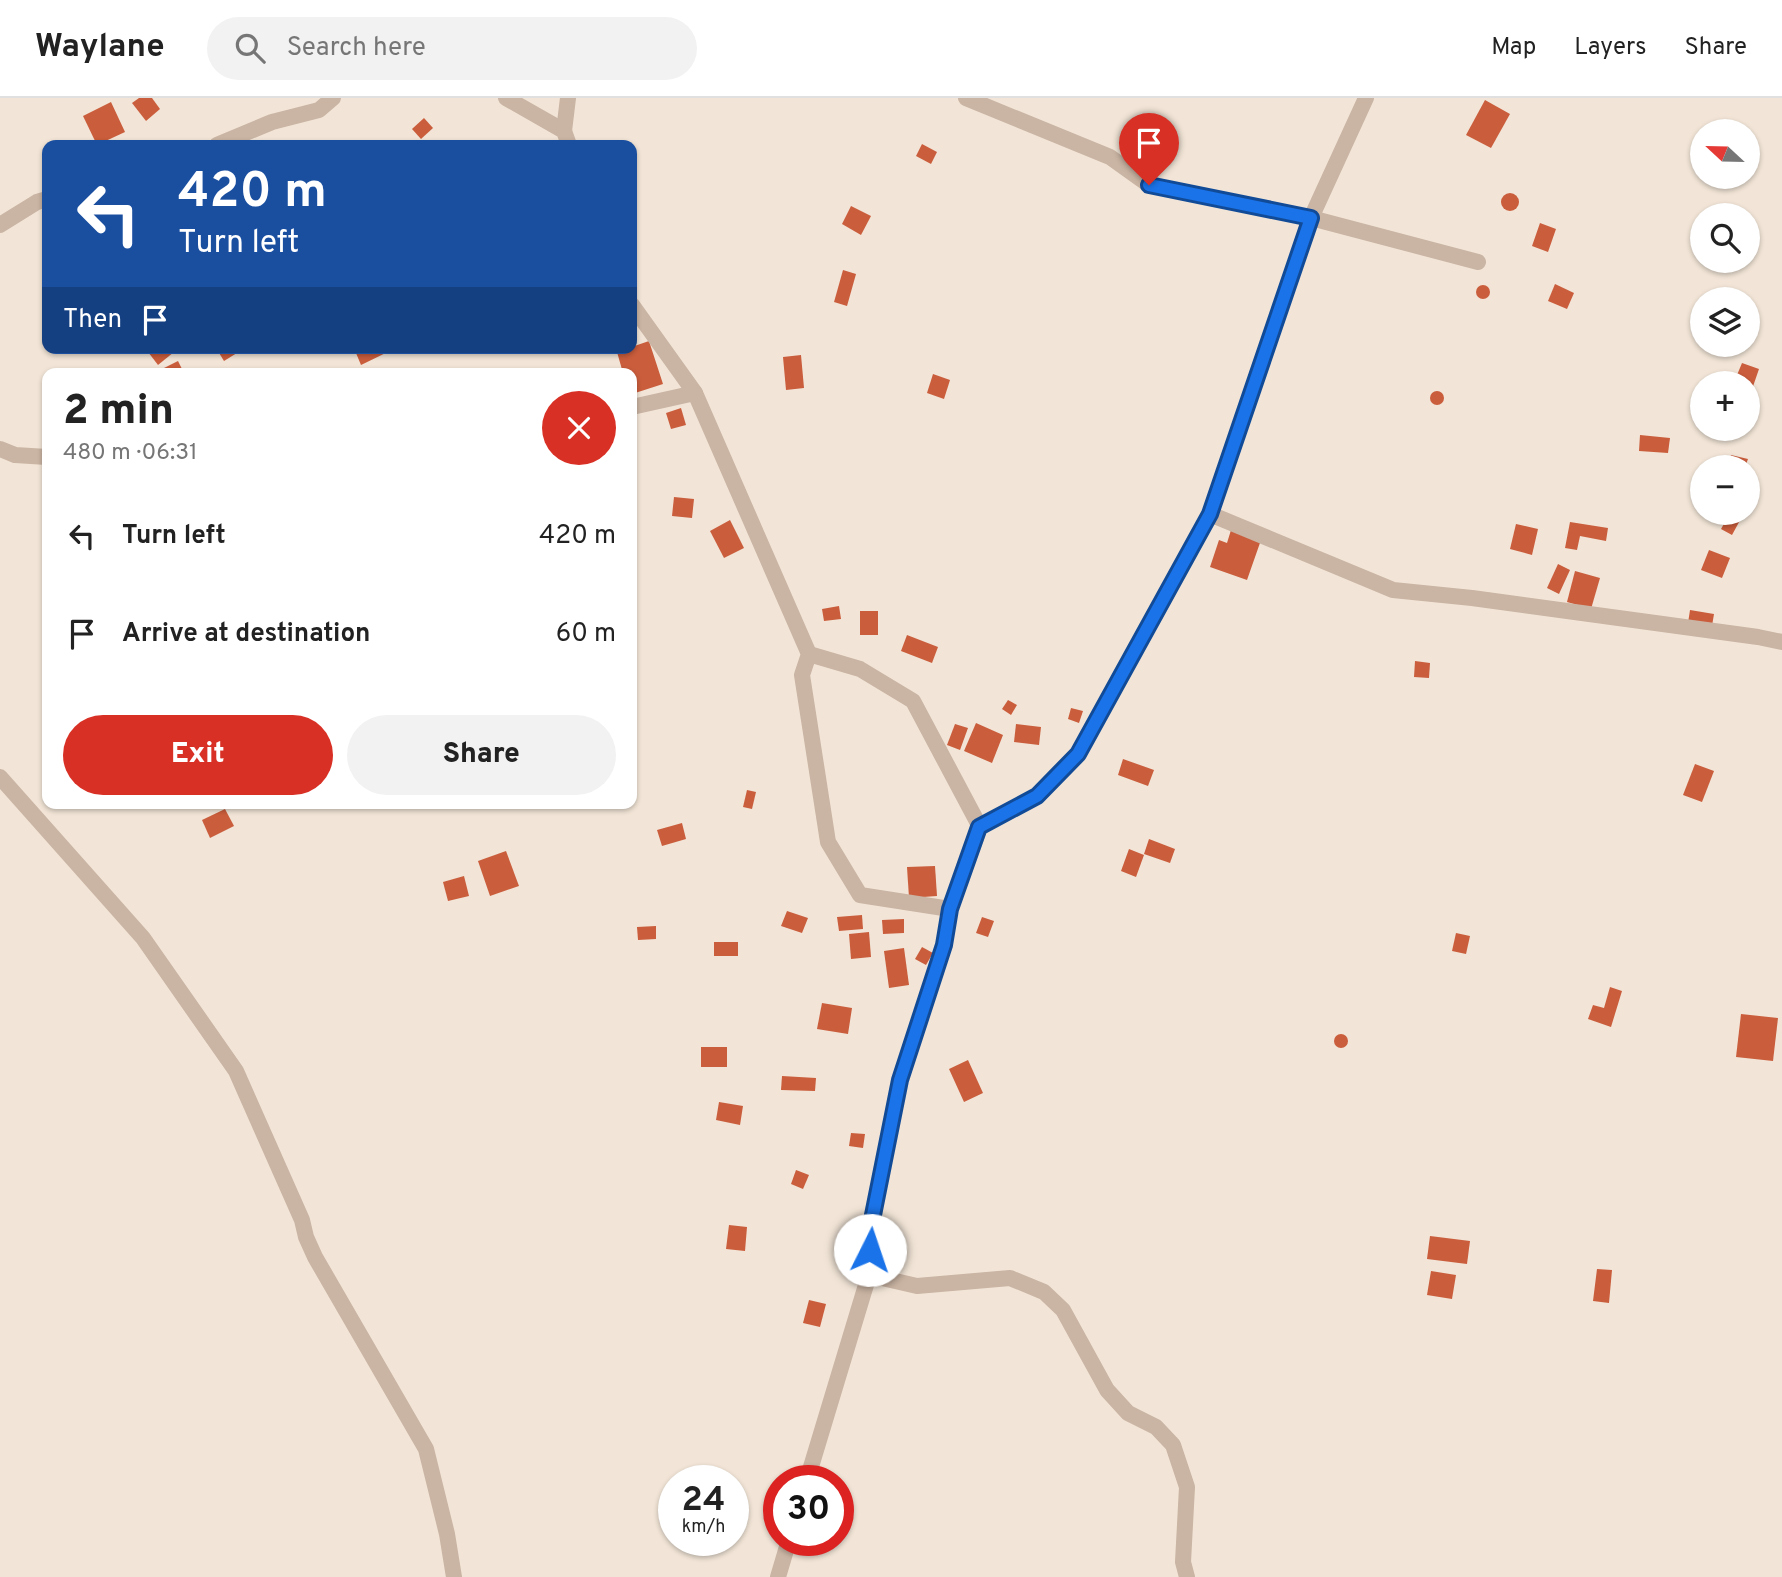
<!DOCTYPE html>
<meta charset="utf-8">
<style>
body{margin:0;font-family:Overpass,sans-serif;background:#f2f2f2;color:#222;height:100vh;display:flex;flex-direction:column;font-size:26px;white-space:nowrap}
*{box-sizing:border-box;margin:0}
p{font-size:23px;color:#767676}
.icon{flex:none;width:38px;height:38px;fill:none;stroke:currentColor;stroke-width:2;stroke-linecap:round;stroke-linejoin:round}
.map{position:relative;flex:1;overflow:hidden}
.sheet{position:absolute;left:42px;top:270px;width:595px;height:441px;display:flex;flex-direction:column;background:#fff;border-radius:14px;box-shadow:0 2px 5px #0004}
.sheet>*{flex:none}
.hud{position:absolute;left:42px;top:42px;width:595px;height:214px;border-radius:14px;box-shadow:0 2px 5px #0004;background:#1a4fa0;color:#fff;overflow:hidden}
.needle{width:46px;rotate:292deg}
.tools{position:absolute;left:1690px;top:21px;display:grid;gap:14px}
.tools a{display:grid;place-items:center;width:70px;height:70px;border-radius:50%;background:#fff;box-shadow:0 2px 5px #0004;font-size:35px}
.speed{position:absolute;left:658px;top:1367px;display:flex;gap:14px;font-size:35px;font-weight:700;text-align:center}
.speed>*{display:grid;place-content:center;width:91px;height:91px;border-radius:50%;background:#fff;box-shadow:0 2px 5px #0004;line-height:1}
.speed small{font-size:18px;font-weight:400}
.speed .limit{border:10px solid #d22;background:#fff;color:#111}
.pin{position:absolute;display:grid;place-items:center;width:60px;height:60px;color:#fff;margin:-72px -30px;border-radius:50% 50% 50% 0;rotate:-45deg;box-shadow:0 0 7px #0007}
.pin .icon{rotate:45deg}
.me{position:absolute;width:77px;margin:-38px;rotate:4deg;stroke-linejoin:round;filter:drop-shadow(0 0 5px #0008)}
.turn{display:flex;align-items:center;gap:24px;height:147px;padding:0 21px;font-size:32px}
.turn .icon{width:91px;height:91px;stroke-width:2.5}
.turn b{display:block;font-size:49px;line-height:60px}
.then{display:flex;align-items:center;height:66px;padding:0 21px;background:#0003;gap:14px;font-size:26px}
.round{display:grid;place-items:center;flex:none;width:74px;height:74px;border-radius:37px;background:#f2f2f2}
.summary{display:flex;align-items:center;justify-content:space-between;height:119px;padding:0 21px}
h1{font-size:42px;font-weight:800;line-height:52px}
.primary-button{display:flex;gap:14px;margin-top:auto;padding:14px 21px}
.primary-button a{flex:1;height:80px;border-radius:42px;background:#d93025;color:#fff;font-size:28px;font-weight:800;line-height:80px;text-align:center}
.primary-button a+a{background:#f2f2f2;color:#222}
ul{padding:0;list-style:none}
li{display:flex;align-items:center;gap:21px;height:98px;padding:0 21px}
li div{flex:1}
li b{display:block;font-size:26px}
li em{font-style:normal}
header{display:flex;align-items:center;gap:42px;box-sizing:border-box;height:98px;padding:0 35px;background:#fff;border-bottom:2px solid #e0e0e0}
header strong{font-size:33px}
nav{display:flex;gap:38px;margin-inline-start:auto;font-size:24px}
.search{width:490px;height:63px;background:#f2f2f2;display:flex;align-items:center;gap:18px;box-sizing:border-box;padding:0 24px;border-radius:38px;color:#767676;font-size:26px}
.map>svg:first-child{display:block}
.building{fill:#ca5d3c}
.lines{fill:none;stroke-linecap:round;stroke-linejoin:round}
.minor{stroke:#cab4a3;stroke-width:16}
.route-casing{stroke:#114b97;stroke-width:18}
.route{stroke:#1a73e8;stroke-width:12}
</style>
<header>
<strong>Waylane</strong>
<div class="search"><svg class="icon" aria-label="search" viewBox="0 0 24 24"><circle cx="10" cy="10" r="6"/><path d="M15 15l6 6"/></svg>Search here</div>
<nav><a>Map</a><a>Layers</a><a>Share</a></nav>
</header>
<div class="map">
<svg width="1782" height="1479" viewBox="0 0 1782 1479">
<rect width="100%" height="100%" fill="#f2e5d7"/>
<g class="building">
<path d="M139,0H152L160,11L146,23L132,5Z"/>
<path d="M1485,2L1510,16L1491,50L1466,37Z"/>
<path d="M111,4L125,34L97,47L83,18Z"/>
<path d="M424,20L433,30L421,41L412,31Z"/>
<path d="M922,46L937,54L931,66L916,58Z"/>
<circle cx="1510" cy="104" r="9"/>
<path d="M851,108L871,118L861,137L842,126Z"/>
<path d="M1540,125L1556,131L1548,154L1532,148Z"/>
<path d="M843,172L856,176L847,208L834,204Z"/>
<path d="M1555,186L1574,195L1567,211L1548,203Z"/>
<circle cx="1483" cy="194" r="7"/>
<path d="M649,243L663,286L632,296V275H623L617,254Z"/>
<path d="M145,250H171L174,254L158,267Z"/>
<path d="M216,250H245L224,263Z"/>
<path d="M366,250H396L361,267L356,255Z"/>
<path d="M801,257L804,290L786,292L783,259Z"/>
<path d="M178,263L184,275H164L162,271Z"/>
<path d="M1742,265L1759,271L1749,300L1748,285H1729L1733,276L1737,277Z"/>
<path d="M933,276L950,282L944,301L927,295Z"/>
<circle cx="1437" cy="300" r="7"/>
<path d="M681,310L686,327L671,331L666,315Z"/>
<path d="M1640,337L1670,340L1668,355L1639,353Z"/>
<path d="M1731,357L1748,361L1745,369L1728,367Z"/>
<path d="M674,399L694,401L692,420L672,418Z"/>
<path d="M1725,415H1744L1732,437L1721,431L1725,424L1721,422Z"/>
<path d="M730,422L744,450L724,460L710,433Z"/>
<path d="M1570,424L1608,430L1606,443L1580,438L1577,452L1565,450Z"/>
<path d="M1516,426L1538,431L1532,457L1510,451Z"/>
<path d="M1231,432L1261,442L1247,482L1210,469L1219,442L1227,445Z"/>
<path d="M1709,452L1730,460L1722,480L1701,472Z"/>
<path d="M1558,466L1570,472L1559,496L1547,490Z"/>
<path d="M1575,473L1600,480L1591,511L1567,504Z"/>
<path d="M839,508L841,521L824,523L822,511Z"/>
<path d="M1690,512L1714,516L1712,528L1688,525Z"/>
<rect x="860" y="513" width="18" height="24"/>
<path d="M907,537L938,549L932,565L901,553Z"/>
<path d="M1415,563L1430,565L1429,580L1414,579Z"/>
<path d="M1008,602L1017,607L1011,617L1002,611Z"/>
<path d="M1071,610L1083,613L1079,625L1068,621Z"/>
<path d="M976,625L1003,637L992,665L964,653Z"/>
<path d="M955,626L968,630L960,652L947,647Z"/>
<path d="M1016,626L1041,629L1039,647L1014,644Z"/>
<path d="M1123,661L1154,672L1148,688L1118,677Z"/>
<path d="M1695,666L1714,673L1702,704L1683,697Z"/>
<path d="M747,692L756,694L752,711L743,709Z"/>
<path d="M225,711L234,728L210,740L202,722Z"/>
<path d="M682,725L686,741L662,748L657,732Z"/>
<path d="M1149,741L1175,751L1170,765L1144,756Z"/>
<path d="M1129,751L1144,757L1136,779L1121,773Z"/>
<path d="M506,753L519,788L490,798L478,763Z"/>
<path d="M935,768L937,798L909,800L907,769Z"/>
<path d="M464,778L469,798L448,803L443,784Z"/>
<path d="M787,813L808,820L802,835L781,828Z"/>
<path d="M862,817L863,831L839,833L837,819Z"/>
<path d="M982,819L994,823L988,839L976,835Z"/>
<path d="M904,821V835L883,836L882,822Z"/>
<path d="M656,828V841L638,842L637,829Z"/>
<path d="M869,834L871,859L851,861L849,836Z"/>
<path d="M1456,835L1470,838L1466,856L1452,853Z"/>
<rect x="714" y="844" width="24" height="14"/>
<path d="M922,849L933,855L926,867L915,861Z"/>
<path d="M904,850L909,887L889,890L884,853Z"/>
<path d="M1610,889L1622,893L1611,929L1588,921L1593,907L1604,910Z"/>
<path d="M822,905L852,910L848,936L817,931Z"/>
<path d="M1741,916L1778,920L1773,963L1736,959Z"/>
<circle cx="1341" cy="943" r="7"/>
<rect x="701" y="949" width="26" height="20"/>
<path d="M968,962L983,995L964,1004L949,971Z"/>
<path d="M782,978L816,980L815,993L781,992Z"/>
<path d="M719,1004L743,1008L740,1027L716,1022Z"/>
<path d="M851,1035L865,1036L863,1050L849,1048Z"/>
<path d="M796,1072L809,1077L803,1091L791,1086Z"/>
<path d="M729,1127L747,1129L745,1153L726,1151Z"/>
<path d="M1430,1138L1470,1143L1467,1166L1427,1161Z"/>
<path d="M1597,1171L1612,1172L1609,1205L1593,1203Z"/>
<path d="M1431,1173L1456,1177L1452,1201L1427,1197Z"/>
<path d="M809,1202L826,1206L820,1229L803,1225Z"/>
</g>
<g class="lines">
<g class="minor">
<path d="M506,0L564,33L569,47"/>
<path d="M966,0L1110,59L1149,87L1311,120L1478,164"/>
<path d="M564,33L568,0"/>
<path d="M217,47L272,24L319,12L333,0"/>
<path d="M0,127L37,104L47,101"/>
<path d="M632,207L695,295L809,556L802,577L828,744L860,797L950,811"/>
<path d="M632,309L695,295"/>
<path d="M0,351L15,357L47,359"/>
<path d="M1210,416L1393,492L1472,500L1758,539L1782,544"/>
<path d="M809,556L860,571L913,603L980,729"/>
<path d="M0,679L143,840L236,973L302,1122L306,1139L315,1159L426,1351L447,1436L454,1479"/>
<path d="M869,1177L917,1188L1010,1180L1044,1194L1063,1212L1107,1292L1128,1315L1156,1329L1173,1347L1187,1389L1183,1464L1187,1479"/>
<path d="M807,1382L869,1177L871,1127L900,982L944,847L950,811L980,729L1037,698L1078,656L1210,416L1311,120L1366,0"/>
<path d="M778,1479L789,1442"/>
</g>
</g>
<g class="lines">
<g class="route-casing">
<path id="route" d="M870,1152L871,1127L900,982L944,847L950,811L979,729L1037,698L1078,656L1210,416L1311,120L1149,87"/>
</g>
<use href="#route" class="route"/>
</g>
</svg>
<div class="tools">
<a><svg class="needle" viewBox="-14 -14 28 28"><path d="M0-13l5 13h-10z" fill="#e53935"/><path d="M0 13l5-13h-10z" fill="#767676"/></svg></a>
<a><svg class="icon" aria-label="search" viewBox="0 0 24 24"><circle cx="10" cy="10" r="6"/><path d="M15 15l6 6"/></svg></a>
<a><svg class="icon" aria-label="layers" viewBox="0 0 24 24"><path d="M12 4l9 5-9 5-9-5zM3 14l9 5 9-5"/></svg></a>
<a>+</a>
<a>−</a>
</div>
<div class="speed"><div>24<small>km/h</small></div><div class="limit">30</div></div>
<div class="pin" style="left:1149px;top:87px;background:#d93025"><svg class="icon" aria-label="arrive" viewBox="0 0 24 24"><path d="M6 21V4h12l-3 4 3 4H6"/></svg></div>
<svg class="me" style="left:870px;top:1152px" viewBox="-20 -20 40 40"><circle r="19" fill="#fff"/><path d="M0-13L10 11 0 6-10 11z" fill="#1a73e8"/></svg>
<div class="hud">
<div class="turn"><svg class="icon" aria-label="left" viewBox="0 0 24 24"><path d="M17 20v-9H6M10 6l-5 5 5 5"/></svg><div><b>420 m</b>Turn left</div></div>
<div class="then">Then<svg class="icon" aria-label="arrive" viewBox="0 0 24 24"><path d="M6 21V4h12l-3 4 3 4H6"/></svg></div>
</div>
<section class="sheet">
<div class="summary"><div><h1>2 min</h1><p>480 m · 06:31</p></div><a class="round" style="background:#d93025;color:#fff"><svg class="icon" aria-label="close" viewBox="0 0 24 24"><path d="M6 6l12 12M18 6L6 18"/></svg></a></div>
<ul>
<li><svg class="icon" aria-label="left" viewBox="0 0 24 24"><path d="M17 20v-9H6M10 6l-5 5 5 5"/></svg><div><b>Turn left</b></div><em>420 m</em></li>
<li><svg class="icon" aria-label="arrive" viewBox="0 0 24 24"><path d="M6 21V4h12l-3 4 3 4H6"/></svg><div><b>Arrive at destination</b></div><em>60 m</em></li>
</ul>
<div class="primary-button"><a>Exit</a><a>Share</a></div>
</section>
</div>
